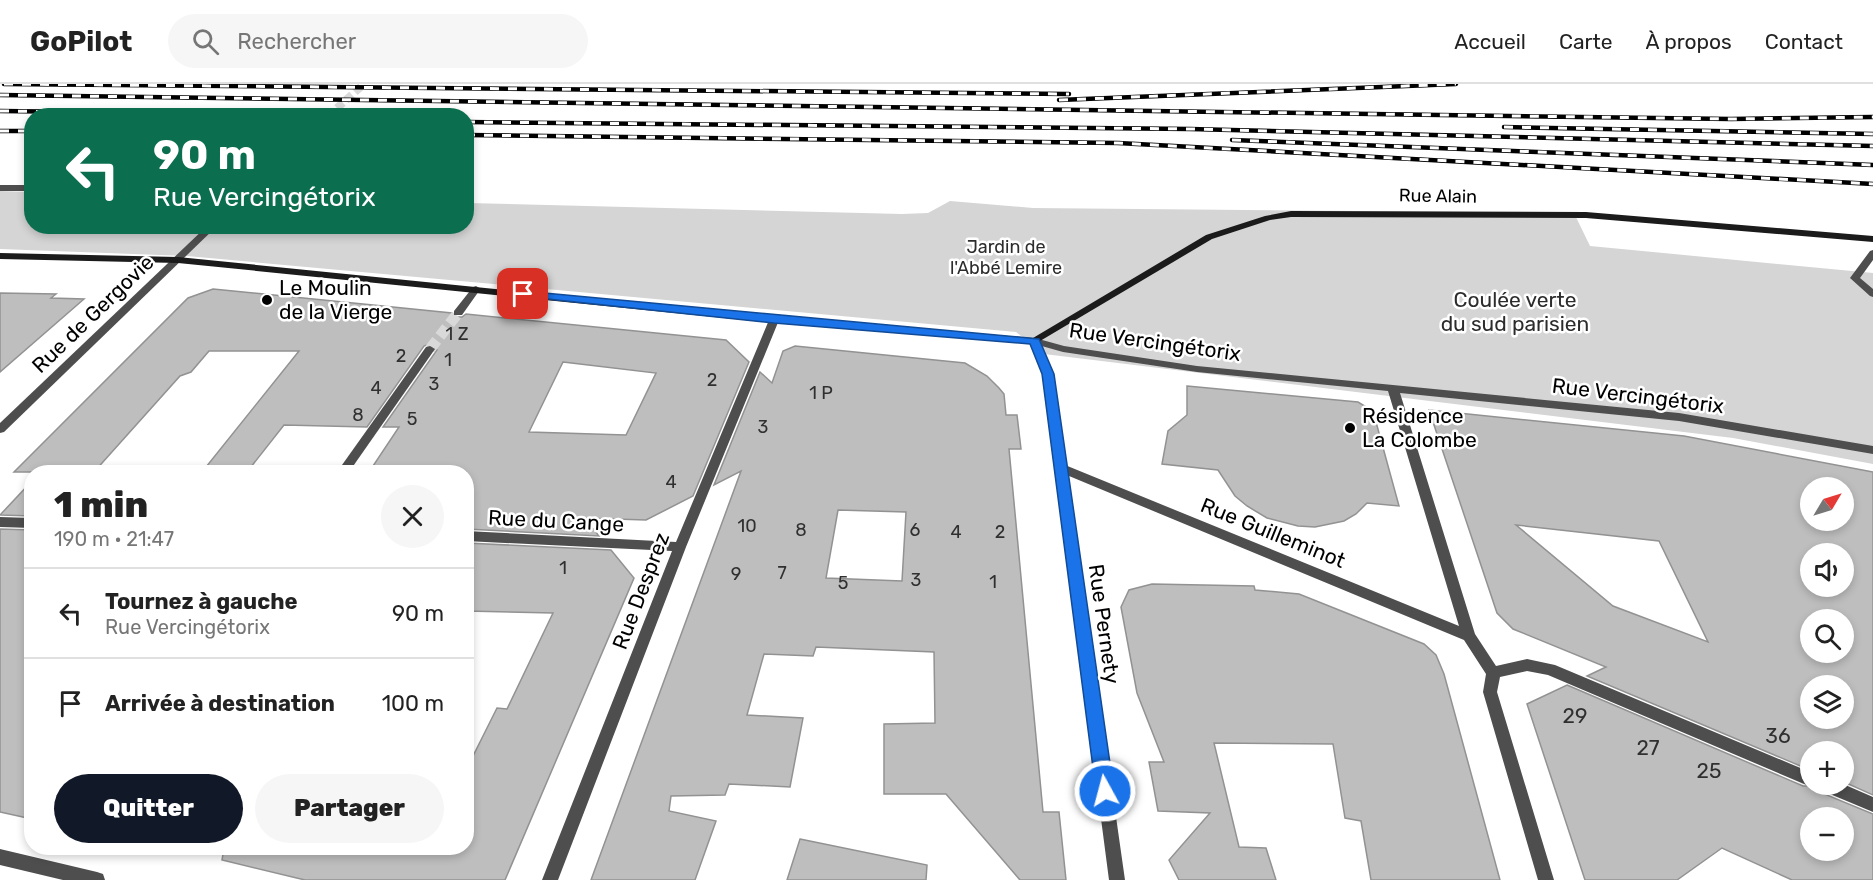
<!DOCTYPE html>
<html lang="fr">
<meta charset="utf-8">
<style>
body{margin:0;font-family:Rubik,sans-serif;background:#f6f6f6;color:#222;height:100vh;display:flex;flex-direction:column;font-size:22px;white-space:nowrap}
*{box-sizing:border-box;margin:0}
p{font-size:20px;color:#767676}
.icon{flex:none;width:33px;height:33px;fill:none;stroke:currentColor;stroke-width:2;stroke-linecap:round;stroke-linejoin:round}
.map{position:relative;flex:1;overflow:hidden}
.drawer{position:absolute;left:24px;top:381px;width:450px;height:390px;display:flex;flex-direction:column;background:#fff;border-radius:24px;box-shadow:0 3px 9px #0003}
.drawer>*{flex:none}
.banner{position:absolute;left:24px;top:24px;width:450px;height:126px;border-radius:24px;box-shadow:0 3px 9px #0003;background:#0b6e4f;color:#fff;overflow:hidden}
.needle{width:39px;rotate:52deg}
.fabs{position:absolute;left:1800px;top:393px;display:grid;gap:12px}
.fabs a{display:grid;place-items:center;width:54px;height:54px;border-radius:50%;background:#fff;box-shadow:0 3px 9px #0003;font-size:30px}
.pin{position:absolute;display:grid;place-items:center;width:51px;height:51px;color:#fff;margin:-26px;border-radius:12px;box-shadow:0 3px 9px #0006}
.me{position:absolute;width:66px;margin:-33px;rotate:353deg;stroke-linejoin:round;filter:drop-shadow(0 0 4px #0008)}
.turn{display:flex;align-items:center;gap:21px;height:126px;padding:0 30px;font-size:27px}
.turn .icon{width:78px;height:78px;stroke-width:2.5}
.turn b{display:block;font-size:42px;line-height:51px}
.round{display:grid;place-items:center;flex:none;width:63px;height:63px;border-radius:32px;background:#f6f6f6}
.headline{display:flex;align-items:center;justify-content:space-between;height:102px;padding:0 30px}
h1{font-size:36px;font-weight:800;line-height:45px}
.cta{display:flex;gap:12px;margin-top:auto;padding:12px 30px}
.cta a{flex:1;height:69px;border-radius:36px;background:#111827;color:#fff;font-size:24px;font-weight:800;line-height:69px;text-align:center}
.cta a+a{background:#f6f6f6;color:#222}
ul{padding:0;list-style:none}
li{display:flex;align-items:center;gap:18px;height:90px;padding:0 30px;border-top:2px solid #e0e0e0}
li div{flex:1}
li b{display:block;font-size:22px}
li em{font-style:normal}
header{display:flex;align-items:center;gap:36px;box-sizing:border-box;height:84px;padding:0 30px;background:#fff;border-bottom:2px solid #e0e0e0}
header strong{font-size:28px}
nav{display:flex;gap:33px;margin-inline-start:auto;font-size:21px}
.search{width:420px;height:54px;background:#f6f6f6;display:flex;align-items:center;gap:15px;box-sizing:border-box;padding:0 21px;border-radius:33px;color:#767676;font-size:22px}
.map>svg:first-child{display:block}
.green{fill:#d5d5d5}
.building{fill:#bebebe;stroke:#929292;stroke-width:1.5;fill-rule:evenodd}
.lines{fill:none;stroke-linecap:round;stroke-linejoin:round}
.pedestrian-tunnel{stroke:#d9d9d9;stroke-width:11;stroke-dasharray:11 5;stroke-linecap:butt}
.minor-tunnel{stroke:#d9d9d9;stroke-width:8;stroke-dasharray:8 4;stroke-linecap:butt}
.pedestrian{fill:#4e4e4e;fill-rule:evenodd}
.minor{fill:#4e4e4e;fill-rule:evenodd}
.secondary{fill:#1b1b1b;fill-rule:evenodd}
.rail-casing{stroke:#000;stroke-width:4.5}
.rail{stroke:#fff;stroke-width:3;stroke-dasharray:9;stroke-linecap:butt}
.route{fill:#1a73e8;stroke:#114b97;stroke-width:1.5}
.poi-dot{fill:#000;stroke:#fff;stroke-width:2}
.labels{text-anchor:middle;stroke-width:5;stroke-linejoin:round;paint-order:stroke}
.far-street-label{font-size:18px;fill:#000;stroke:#fff}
.far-park-label{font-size:18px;fill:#2c2c2c;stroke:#fff}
.number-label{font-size:18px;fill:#303030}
.poi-label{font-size:21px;fill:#000;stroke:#fff;text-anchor:start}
.park-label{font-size:21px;fill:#2c2c2c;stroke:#fff}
.street-label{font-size:21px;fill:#000;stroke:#fff}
.near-number-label{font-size:21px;fill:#303030}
</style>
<header>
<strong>GoPilot</strong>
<div class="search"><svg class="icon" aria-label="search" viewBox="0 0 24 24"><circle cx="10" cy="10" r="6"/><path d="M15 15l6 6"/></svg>Rechercher</div>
<nav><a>Accueil</a><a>Carte</a><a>À propos</a><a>Contact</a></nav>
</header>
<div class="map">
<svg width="1873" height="796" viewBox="0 0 1873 796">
<rect width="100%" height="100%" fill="#fff"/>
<path class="green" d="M0,107L31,108L32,142H466L467,119L902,130L928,129L950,117L1033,124L1574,129L1590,162L1873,189V380L1733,354L1044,270L1016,248L187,172L0,165Z"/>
<g class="building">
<path d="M213,205L452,229L454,233H462L466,230L726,256L749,278L693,412L646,436L584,434L599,452L466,445V388H369L399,343H383L437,266L429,260L424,262L367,343L284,341L247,388H202L299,267H209L191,288L180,292L94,388H14L188,214ZM563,278L656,289L626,351L529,348Z"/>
<path d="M0,209L56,210L51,214L84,215L0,288Z"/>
<path d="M795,262L965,279L987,292L999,304L1004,310L1006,331H1017L1021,365H1009L1043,728H1059L1066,796H1020L946,710H884V640L935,639L934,568L816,563L813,572L764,570L747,631L803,634L790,703L729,700L725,711L671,712L669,727L716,737L695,796H591L741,387L714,401L760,288L772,299L783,267ZM838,426L906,428L902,497L826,494Z"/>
<path d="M1187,302L1358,318L1373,327L1399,422L1367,419L1356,430L1344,437L1315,443L1298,442L1267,434L1247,422L1235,412L1218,386L1162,380L1168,347L1187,331Z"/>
<path d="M1429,326L1684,352L1873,388V711L1844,698V668H1810V686L1587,592L1606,583L1513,545L1497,529ZM1810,404H1844V436H1810ZM1516,441L1659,457L1708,558L1613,522ZM1810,470H1844V502H1810ZM1810,536H1844V568H1810ZM1810,602H1844V634H1810Z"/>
<path d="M32,397V432L0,431Z"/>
<path d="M0,445L32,446V735L0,728Z"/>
<path d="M466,459L611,466L634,494L505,796H305L222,776L224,764H466V686L497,624L507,625L553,529L466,527Z"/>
<path d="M1152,500L1254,502L1255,506L1299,510L1424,560L1436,571L1444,590L1500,796H1371L1361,737L1345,734L1333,660L1214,659L1239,763L1266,764L1276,796H1179L1169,776L1210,729L1158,727L1149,678H1164L1137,609L1121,523L1129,506Z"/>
<path d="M1567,601L1803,702H1814L1817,707L1873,730V796H1792L1722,764L1677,796H1585L1527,620ZM1810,734H1844V766H1810Z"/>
<path d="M800,755L927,781L926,796H787Z"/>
</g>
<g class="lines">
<path class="pedestrian-tunnel" d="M430,265L458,229"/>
<path class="minor-tunnel" d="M328,32L364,0"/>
<g class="pedestrian">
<path d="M1873,166V176L1860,194L1873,205V213L1870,212L1850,194L1870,167Z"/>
<path d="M476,202L481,205L479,207L462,231H454V227L473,203Z"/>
<path d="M1035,254L1064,262L1197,282L1679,329L1873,362V370L1679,337L1400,309L1475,550L1496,582L1527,575L1555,581L1810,688V700H1814L1810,702L1804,700L1548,591L1527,587L1500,593L1497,608L1554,796H1538L1483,608L1486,590L1464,556L1057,387L1055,384L1057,381H1065L1459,542L1388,307L1197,288L1063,268L1031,259L1030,257L1031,255Z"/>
<path d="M430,262L435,265L349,388H337L426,263Z"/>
<path d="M1816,700H1843L1873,713V728L1818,705Z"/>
</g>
<g class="minor">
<rect x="0" y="101" width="32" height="6"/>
<path d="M207,142H217L4,348L0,349V339Z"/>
<path d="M774,233L779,236L686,463L558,796H542L672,467L466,457V447L676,458L769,236Z"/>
<path d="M1035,254L1040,257L1053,290L1125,796H1109L1043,290L1030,257Z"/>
<path d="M0,433L32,434V444L0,443Z"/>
<path d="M0,765L97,788L103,790L105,796H63L0,781Z"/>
</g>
<path class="secondary" d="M1291,127L1586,128L1873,152V158L1586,134L1291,133L1270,136L1212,155L1035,260L774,239L178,179L0,175V169L178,173L774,233L1033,254L1206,151L1265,132Z"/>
<g class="rail-casing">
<g id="rail">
<path d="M4,0L1069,10"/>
<path d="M0,11L1731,35L1873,33"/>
<path d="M1059,16L1456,0"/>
<path d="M0,27L434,32"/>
<path d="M466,38L1190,45L1873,62"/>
<path d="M1504,43L1873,50"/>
<path d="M0,47H32"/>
<path d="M466,51L1118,59L1873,100"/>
<path d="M1232,56L1873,81"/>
</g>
</g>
<use href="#rail" class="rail"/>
</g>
<path class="route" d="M523,207L1039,255L1054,290L1114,707L1112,713L1105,715L1099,713L1096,707L1042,290L1030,260L774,239L519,212V208Z"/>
<g class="poi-dot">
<circle cx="267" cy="216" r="6"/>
<circle cx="1350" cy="344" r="6"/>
</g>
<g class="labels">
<g class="far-street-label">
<text transform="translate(1438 112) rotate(1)" y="6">Rue Alain</text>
</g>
<g class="far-park-label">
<text x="1006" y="169">Jardin de<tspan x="1006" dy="21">l'Abbé Lemire</tspan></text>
</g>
<g class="number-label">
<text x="457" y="256">1 Z</text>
<text x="401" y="278">2</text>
<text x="448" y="282">1</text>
<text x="712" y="302">2</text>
<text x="434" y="306">3</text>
<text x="376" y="310">4</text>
<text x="821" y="315">1 P</text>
<text x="358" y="337">8</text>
<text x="412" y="341">5</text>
<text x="763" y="349">3</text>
<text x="671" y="404">4</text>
<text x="747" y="448">10</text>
<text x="801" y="452">8</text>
<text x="915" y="452">6</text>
<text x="956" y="454">4</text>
<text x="1000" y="454">2</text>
<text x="563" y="490">1</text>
<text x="782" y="495">7</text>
<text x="736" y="496">9</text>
<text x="916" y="502">3</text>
<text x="993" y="504">1</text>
<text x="843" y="505">5</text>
</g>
<g class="poi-label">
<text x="279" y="211">Le Moulin<tspan x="279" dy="24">de la Vierge</tspan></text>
<text x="1362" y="339">Résidence<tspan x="1362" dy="24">La Colombe</tspan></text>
</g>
<g class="park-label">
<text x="1515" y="223">Coulée verte<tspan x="1515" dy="24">du sud parisien</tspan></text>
</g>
<g class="street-label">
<text transform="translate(93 230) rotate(-44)" y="7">Rue de Gergovie</text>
<text transform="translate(1155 258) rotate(8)" y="7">Rue Vercingétorix</text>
<text transform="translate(1638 312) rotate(7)" y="7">Rue Vercingétorix</text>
<text transform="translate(556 437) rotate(3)" y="7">Rue du Cange</text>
<text transform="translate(1273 449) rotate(22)" y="7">Rue Guilleminot</text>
<text transform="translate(641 507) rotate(-69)" y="7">Rue Desprez</text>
<text transform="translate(1104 540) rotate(82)" y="7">Rue Pernety</text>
</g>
<g class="near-number-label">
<text x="1575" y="639">29</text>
<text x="1778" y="659">36</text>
<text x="1648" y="671">27</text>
<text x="1709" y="694">25</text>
</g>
</g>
</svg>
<div class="fabs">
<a><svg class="needle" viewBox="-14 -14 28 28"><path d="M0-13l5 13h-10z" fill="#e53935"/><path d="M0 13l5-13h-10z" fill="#767676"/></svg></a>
<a><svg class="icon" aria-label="sound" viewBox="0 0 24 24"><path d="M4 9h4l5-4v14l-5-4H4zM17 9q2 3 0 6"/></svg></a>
<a><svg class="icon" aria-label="search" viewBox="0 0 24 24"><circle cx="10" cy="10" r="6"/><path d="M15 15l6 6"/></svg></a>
<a><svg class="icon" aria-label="layers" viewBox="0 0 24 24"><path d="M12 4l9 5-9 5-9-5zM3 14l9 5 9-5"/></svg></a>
<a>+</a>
<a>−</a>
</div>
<div class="pin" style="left:523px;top:210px;background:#d93025"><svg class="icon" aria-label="arrive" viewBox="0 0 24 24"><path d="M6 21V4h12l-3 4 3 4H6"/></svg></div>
<svg class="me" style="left:1105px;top:707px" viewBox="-20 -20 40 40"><circle r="17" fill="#1a73e8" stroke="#fff" stroke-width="3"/><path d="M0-11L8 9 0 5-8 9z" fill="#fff"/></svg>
<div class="banner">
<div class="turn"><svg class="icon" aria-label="left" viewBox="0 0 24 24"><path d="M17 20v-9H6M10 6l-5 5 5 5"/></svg><div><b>90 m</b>Rue Vercingétorix</div></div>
</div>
<section class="drawer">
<div class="headline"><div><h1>1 min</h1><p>190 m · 21:47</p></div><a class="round"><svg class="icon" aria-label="close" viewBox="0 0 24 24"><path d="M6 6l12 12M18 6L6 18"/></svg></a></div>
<ul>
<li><svg class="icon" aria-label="left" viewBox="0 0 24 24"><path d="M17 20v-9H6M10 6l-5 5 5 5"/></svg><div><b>Tournez à gauche</b><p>Rue Vercingétorix</p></div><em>90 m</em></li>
<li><svg class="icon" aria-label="arrive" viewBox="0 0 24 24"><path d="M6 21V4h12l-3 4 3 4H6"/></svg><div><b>Arrivée à destination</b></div><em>100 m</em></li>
</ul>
<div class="cta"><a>Quitter</a><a>Partager</a></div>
</section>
</div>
